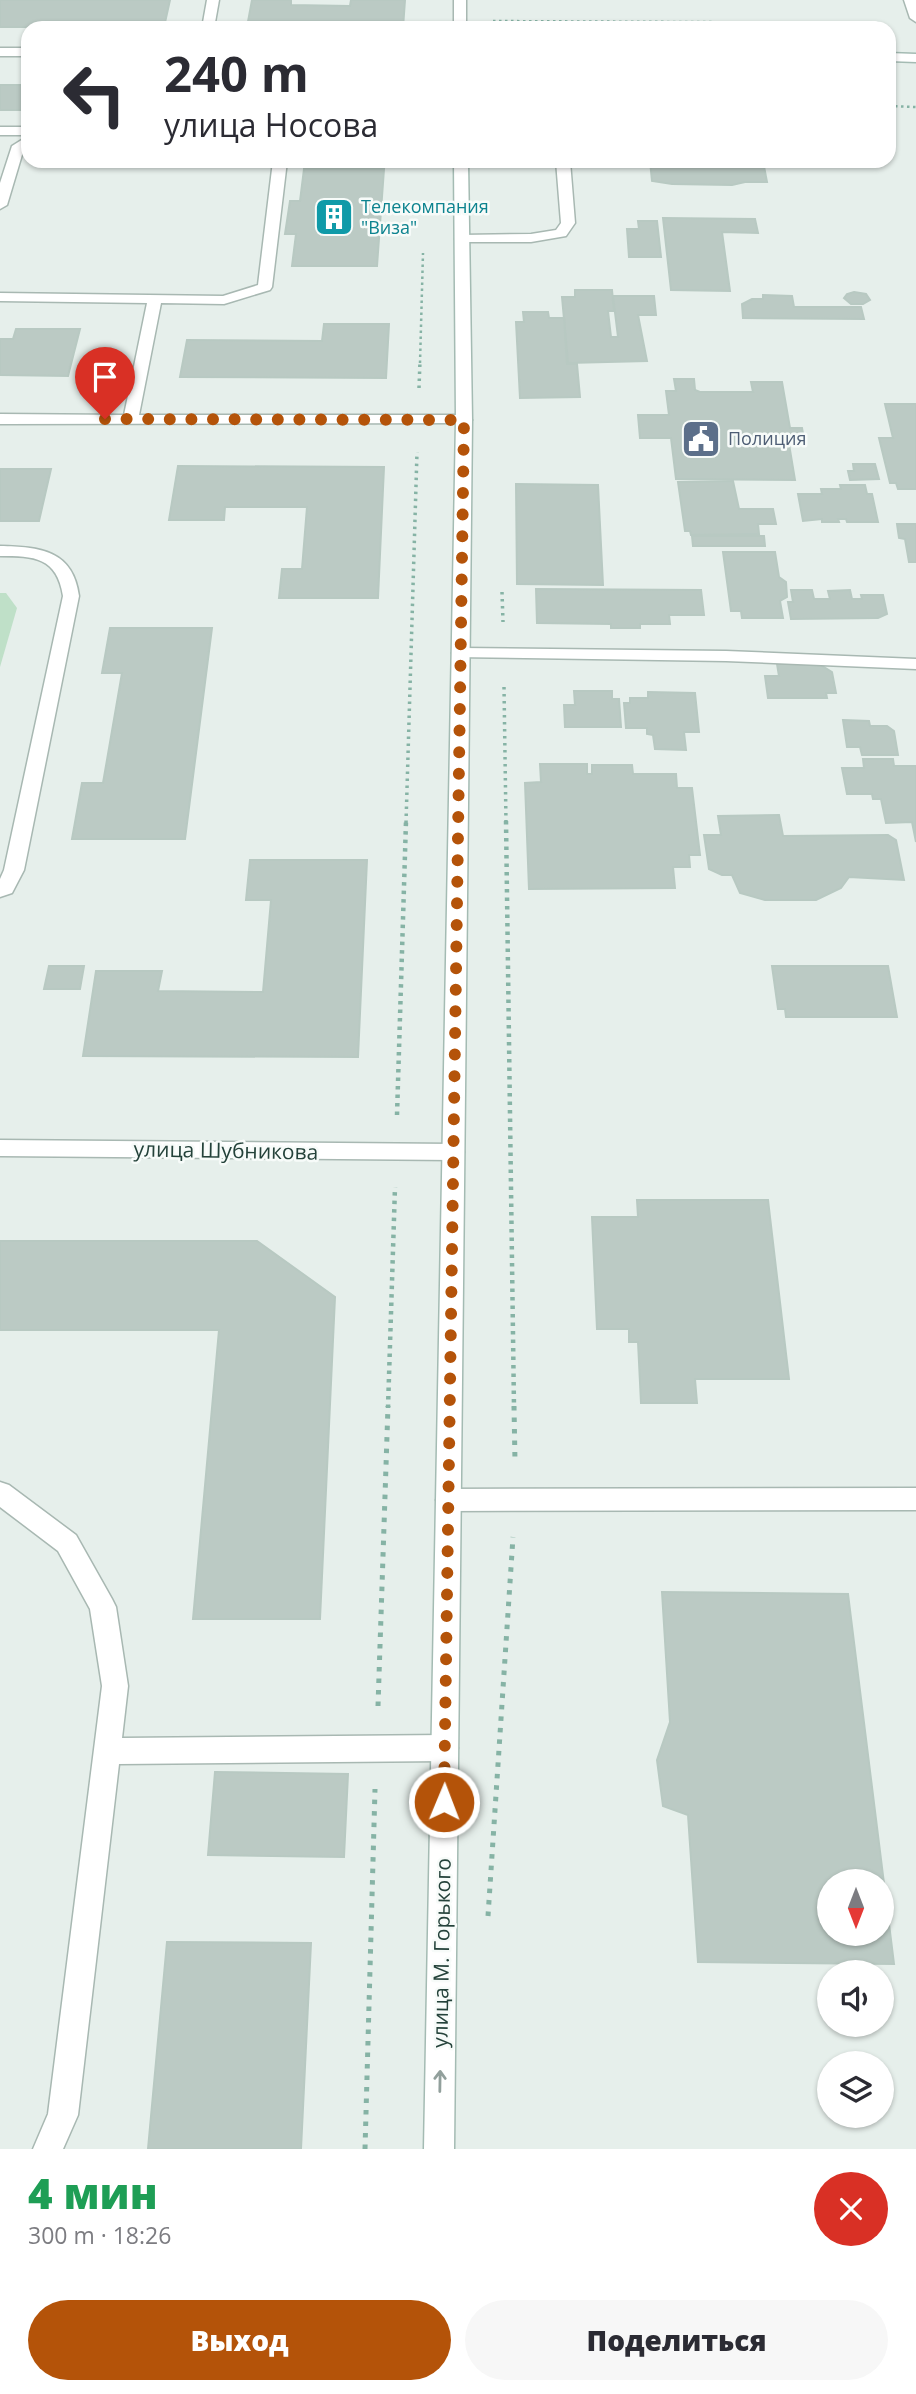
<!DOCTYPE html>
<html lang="ru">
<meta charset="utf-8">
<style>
body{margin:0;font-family:"Open Sans",sans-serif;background:#f7f7f7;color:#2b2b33;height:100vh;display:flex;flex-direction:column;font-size:26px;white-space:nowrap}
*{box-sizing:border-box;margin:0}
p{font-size:23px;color:#7c7c81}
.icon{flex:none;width:38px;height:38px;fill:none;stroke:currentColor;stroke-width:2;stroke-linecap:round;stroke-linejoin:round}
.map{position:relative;height:2149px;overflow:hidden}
.panel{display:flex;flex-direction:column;background:#fff;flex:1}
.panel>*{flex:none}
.hud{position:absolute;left:21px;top:21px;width:875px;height:147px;border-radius:21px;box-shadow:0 2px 5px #0004;background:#fff;color:#2b2b33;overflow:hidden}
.needle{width:46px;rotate:180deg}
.controls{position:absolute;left:817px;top:1869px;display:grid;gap:14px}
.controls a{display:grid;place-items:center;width:77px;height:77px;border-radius:50%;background:#fff;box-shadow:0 2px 5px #0004;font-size:35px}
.pin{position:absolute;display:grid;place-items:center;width:60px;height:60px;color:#fff;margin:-72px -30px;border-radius:50% 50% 50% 0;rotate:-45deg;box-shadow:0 0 7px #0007}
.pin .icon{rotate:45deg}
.me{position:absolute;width:77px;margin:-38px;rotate:1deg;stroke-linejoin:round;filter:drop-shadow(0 0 5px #0008)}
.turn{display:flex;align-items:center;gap:24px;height:147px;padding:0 28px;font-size:32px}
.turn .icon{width:91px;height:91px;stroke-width:2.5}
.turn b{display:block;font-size:49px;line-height:60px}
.round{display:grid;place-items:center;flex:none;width:74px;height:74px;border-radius:37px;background:#f7f7f7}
.headline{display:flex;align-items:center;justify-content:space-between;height:119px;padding:0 28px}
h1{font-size:42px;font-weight:800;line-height:52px;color:#1e9e55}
.button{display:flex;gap:14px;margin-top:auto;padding:14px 28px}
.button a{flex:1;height:80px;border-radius:42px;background:#b45309;color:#fff;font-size:28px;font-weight:800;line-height:80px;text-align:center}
.button a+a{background:#f7f7f7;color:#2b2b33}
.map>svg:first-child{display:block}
.green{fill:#bfe0c8}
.building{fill:#bbcac4;stroke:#b8c9c2;stroke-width:2;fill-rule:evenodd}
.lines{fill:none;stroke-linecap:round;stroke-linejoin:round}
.service-casing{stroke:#a8b8b2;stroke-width:3}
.minor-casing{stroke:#a8b8b2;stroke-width:3}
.tertiary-casing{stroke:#a8b8b2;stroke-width:3}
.secondary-casing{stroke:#a4bbb3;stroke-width:3}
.path-far3{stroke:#86b3a5;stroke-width:2.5;stroke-dasharray:2.5 3.5;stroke-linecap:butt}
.path-far2{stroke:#86b3a5;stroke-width:3.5;stroke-dasharray:2.5 4.5;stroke-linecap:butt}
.path-far1{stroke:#86b3a5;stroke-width:4.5;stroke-dasharray:3.5 5;stroke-linecap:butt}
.path{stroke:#86b3a5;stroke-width:5;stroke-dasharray:4.5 7;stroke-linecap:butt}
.service{fill:#fff;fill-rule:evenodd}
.minor{fill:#fff;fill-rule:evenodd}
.tertiary{fill:#fff;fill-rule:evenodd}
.secondary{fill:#fff;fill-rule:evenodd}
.oneway{stroke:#92a09c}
.route{stroke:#b45309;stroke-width:12;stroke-dasharray:0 21.6}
.labels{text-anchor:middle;stroke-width:5;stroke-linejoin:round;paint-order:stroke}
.far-culture-label{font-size:18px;fill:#0d838f;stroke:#f7fbf9;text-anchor:start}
.far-service-label{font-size:18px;fill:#4e5e75;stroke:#f7fbf9;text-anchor:start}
.street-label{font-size:21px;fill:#24423a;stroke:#f7fbf9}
</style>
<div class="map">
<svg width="916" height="2149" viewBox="0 0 916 2149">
<rect width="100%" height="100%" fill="#e6efeb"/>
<path class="green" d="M0,593H6L17,608L0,667Z"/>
<g class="building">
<path d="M0,0H170L164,27H0Z"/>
<path d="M252,0H291V5L350,6L351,0H405L403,28L247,27Z"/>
<rect x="0" y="85" width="28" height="25"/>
<path d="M650,161H763L767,182H745L732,185L672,184L652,181Z"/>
<path d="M304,169H384L377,266H292L296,234H285L290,201H300Z"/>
<path d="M663,218L755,219L758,233L722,232L730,291L671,290Z"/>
<path d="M638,221H657L661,257H629L627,229H639Z"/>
<path d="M575,290H612L614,311H608L611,337H618L613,296H654L656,315H638L647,361L568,363L562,297H575Z"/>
<path d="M854,292L866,294L870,300L863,304H851L844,298L847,294Z"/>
<path d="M763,295L792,296L794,307H861L864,319L743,318L742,304L752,299H763Z"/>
<path d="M523,312H548L549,318H564L567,364H577L580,397L520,398L516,322H524Z"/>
<path d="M324,324H389L386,378L180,377L187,340L322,341Z"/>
<path d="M16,329H80L68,376L0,375V339H13Z"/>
<path d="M674,379H694L695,390L700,392H753L751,382H782L790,428H802L805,444H789L795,480L676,479L671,438H640L638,415H669L666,391H676Z"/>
<path d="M885,404H916V489H898L896,483H890L879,438H893Z"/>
<path d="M853,464H875L879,479L850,480L848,471H854Z"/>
<path d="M178,466L384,467L378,598H279L282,569H302L307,507H225L224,520H169Z"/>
<path d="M0,469H51L39,521H0Z"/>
<path d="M733,481L739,509H773L776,524H758L759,534L691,535L690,531H685L678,482Z"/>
<path d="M516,484L598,485L603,585L517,584Z"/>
<path d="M840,485H865L867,494H872L878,522H847L846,519H838L839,522H822V519L803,521L798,494H822L821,489H841Z"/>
<path d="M897,524H916V562H909L905,539L899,538Z"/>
<path d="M692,536H764L765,546H693Z"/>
<path d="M723,552H775L779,577L786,582L787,597L780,601L783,618H742L741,611H731Z"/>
<path d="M536,589L701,590L704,615H669L670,624H640V628H611V624L537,623Z"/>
<path d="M791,590H812L814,599H830L828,591L850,590L852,599H862L861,595H883L887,614L878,618L791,619L788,602H793Z"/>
<path d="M110,628H212L185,839H72L82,783H103L122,673H102Z"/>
<path d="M777,664H819L832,672L836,693H826L827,698H768L765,676H779Z"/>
<path d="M574,691H612V699H619L621,727H565L564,705H575Z"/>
<path d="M648,692L695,693L699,732H684L686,750L655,749L653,735L647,734V728H626L624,703H630V698H648Z"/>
<path d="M843,720L869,721L870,726H887L894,731L898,755H862L860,747H847Z"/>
<path d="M863,759H893L894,766H916V842L912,822L886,823L881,799H873L872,794H847L842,768H864Z"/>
<path d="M540,764H587V774H592V765H632L633,774H676L677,788H692L700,855H689L690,867H673L675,888L529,889L525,783L541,782Z"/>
<path d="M779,815L783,836L888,835L896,840L904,880L849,877L841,888L816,900H765L740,893L732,875H722L709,869L704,835H721L718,816Z"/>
<path d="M250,860H367L358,1057L83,1056L96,971H162L158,991L263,992L271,900H246Z"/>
<path d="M49,966H84L80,989H44Z"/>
<path d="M772,966H888L897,1017H786L785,1009H778Z"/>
<path d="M637,1200H768L789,1379H695L697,1403H641L638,1342H629V1329H597L592,1217H638Z"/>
<path d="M0,1241H257L335,1297L320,1619H193L219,1330H0Z"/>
<path d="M662,1592L848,1594L894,1964L698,1962L688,1815L663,1806L657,1760L670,1722ZM830,1881H882V1934H830Z"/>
<path d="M215,1772L348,1774L344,1857L208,1855Z"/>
<path d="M167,1942L311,1943L301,2149H148Z"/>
</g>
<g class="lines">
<g class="service-casing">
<path id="service" d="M556,161H570L575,223L566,236L531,242H457L455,239L462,235L531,234L556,230L561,223Z"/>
</g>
<g class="minor-casing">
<g id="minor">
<path d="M207,0H219L214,28H202Z"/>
<rect x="454" y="0" width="12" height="28"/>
<rect x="0" y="127" width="28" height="8"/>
<path d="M28,136V145L24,148L7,205L0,209V183L12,146Z"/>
<path d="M273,161H287L272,287L270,290L224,304L161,303L139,415H464L469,417L472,420L469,423L0,424V414L124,415L147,303L0,301V293L223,296L258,285Z"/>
<path d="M0,546C40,547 73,550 79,596L24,870L12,893L0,897V879L4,870L63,596C57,557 34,556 0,556Z"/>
<path d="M461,648L726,651L916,659V669L726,661L455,657L452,653Z"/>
<path d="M0,1140L453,1144L461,1146L464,1152L461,1158L453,1160L0,1156Z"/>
<path d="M0,1482L9,1485L76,1535L112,1599L116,1607L128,1686L122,1738L445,1735L454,1739L458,1748L454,1757L445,1761L119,1764L78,2115L63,2149H33L48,2114L102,1686L90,1609L58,1551L0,1507Z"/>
<path d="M916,1488V1510L448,1511L439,1508L436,1500L439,1492L448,1489Z"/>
</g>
</g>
<g class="tertiary-casing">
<g id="tertiary">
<path d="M904,0H916V22L910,18Z"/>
<rect x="0" y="48" width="28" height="8"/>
</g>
</g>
<g class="secondary-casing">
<g id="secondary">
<path d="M889,53L916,54V62L889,61Z"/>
<path d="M454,161H468L472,420L454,2149H424L456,420Z"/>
</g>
</g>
<g class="path-far3">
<path d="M493,21L883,23"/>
<path d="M889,106L916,107"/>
<path d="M420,363L423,253"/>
</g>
<g class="path-far2">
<path d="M419,388L420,361"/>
<path d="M502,592L503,622"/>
<path d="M504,687L506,823"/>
<path d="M406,823L417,452"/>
</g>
<g class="path-far1">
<path d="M506,821L514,1408"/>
<path d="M397,1115L406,821"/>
<path d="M388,1408L395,1187"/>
</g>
<g class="path">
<path d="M514,1406L515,1462"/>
<path d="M378,1706L388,1406"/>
<path d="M488,1916L513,1537"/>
<path d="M365,2149L375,1789"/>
</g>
<use href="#service" class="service"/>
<use href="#minor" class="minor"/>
<use href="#tertiary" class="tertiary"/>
<use href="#secondary" class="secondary"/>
</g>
<defs><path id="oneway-shaft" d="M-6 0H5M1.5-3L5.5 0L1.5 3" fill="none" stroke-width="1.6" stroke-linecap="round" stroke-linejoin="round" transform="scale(1.75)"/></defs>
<use class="oneway" href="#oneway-shaft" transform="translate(440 2081) rotate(-89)"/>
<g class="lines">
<path class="route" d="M105,419L464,420L444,1802"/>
</g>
<defs>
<g id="building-square" transform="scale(2.0125)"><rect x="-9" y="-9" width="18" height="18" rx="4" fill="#0f9aa8" stroke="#f7fbf9"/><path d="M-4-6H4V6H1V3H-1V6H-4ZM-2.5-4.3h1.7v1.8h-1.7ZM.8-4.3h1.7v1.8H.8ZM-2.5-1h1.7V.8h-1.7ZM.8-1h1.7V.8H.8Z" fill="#fff"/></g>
<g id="civic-square" transform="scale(2.0125)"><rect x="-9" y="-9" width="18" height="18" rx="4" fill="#5c6f8a" stroke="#f7fbf9"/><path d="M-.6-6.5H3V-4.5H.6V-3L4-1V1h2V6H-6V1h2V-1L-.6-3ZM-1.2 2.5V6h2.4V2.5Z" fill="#fff"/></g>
</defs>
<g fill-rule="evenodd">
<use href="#building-square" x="334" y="217"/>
<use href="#civic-square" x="701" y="439"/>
</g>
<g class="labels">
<g class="far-culture-label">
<text x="361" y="213">Телекомпания<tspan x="361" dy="21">"Виза"</tspan></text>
</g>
<g class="far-service-label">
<text x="728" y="445">Полиция</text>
</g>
<g class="street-label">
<text transform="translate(226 1151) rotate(1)" y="7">улица Шубникова</text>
<text transform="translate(442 1953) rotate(-89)" y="7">улица М. Горького</text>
</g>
</g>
</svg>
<div class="controls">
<a><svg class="needle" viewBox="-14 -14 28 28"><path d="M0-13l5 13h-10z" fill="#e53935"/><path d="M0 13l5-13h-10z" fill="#7c7c81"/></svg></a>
<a><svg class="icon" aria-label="sound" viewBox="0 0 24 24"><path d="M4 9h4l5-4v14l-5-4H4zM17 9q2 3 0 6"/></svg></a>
<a><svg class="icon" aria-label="layers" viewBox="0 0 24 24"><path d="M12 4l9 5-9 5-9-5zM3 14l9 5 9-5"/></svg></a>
</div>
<div class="pin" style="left:105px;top:419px;background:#d93025"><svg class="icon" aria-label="arrive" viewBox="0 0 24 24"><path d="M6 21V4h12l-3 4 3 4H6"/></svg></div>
<svg class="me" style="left:444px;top:1802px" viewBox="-20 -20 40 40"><circle r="17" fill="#b45309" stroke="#fff" stroke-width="3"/><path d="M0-11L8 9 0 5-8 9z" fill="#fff"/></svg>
<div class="hud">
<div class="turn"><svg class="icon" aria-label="left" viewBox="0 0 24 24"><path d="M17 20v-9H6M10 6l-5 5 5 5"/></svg><div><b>240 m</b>улица Носова</div></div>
</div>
</div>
<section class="panel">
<div class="headline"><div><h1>4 мин</h1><p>300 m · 18:26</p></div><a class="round" style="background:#d93025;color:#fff"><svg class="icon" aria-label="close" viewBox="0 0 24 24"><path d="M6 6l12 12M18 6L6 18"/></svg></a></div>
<div class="button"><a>Выход</a><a>Поделиться</a></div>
</section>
